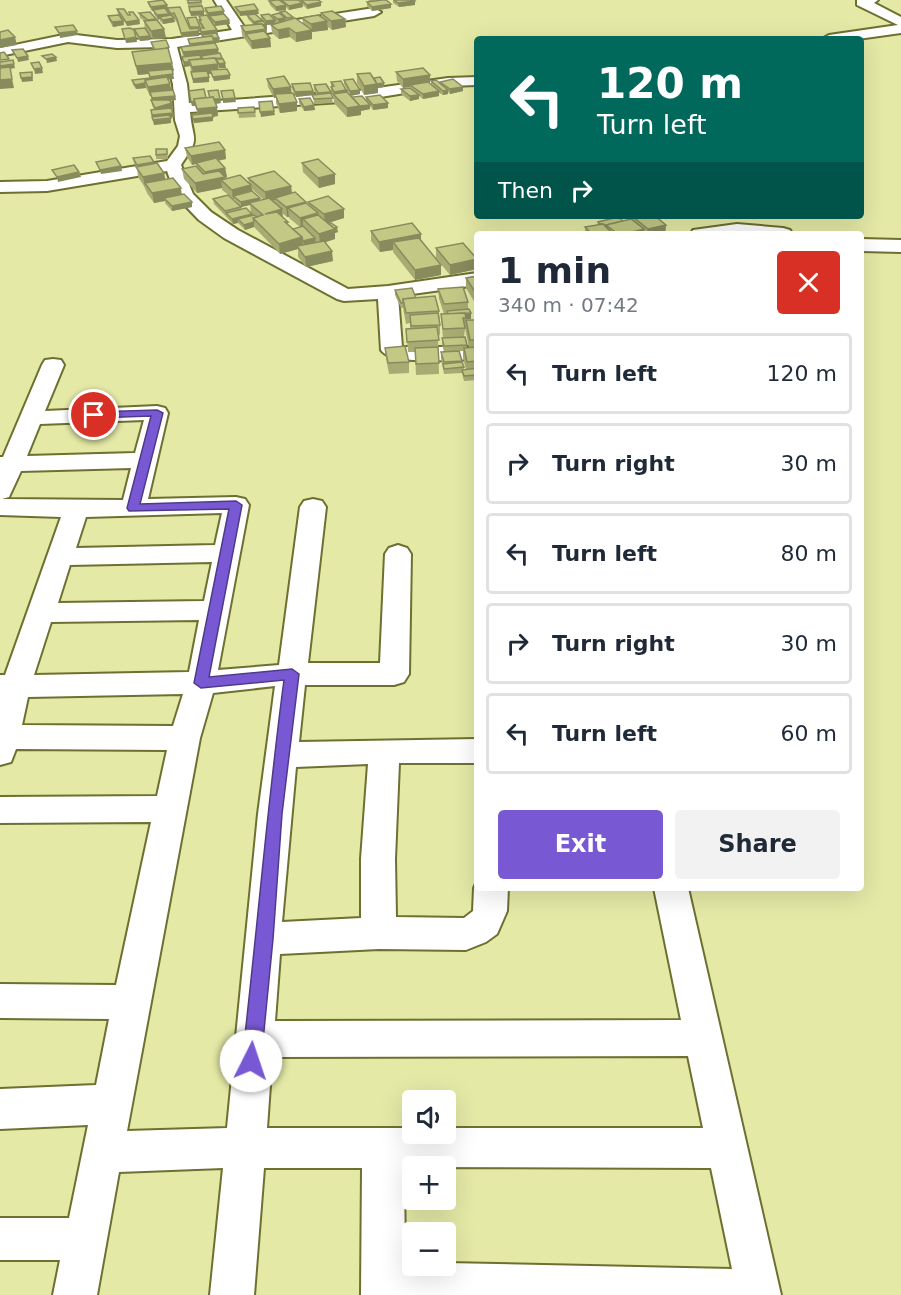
<!DOCTYPE html>
<meta charset="utf-8">
<style>
body{margin:0;font-family:"DejaVu Sans",sans-serif;background:#f2f2f3;color:#1f2937;height:100vh;display:flex;flex-direction:column;font-size:22px;white-space:nowrap}
*{box-sizing:border-box;margin:0}
p{font-size:20px;color:#747a83}
.icon{flex:none;width:33px;height:33px;fill:none;stroke:currentColor;stroke-width:2;stroke-linecap:round;stroke-linejoin:round}
.map{position:relative;flex:1;overflow:hidden}
.details{position:absolute;left:474px;top:231px;width:390px;height:660px;display:flex;flex-direction:column;background:#fff;border-radius:6px;box-shadow:0 6px 24px #0002}
.details>*{flex:none}
.top-card{position:absolute;left:474px;top:36px;width:390px;height:183px;border-radius:6px;box-shadow:0 6px 24px #0002;background:#00695c;color:#fff;overflow:hidden}
.controls{position:absolute;left:402px;top:1090px;display:grid;gap:12px}
.controls a{display:grid;place-items:center;width:54px;height:54px;border-radius:6px;background:#fff;box-shadow:0 6px 24px #0002;font-size:30px}
.pin{position:absolute;display:grid;place-items:center;width:51px;height:51px;color:#fff;margin:-26px;border:3px solid #fff;border-radius:50%;box-shadow:0 2px 6px #0007}
.me{position:absolute;width:66px;margin:-33px;rotate:4deg;stroke-linejoin:round;filter:drop-shadow(0 0 4px #0008)}
.turn{display:flex;align-items:center;gap:21px;height:126px;padding:0 24px;font-size:27px}
.turn .icon{width:78px;height:78px;stroke-width:2.5}
.turn b{display:block;font-size:42px;line-height:51px}
.then{display:flex;align-items:center;height:57px;padding:0 24px;background:#0003;gap:12px;font-size:22px}
.round{display:grid;place-items:center;flex:none;width:63px;height:63px;border-radius:6px;background:#f2f2f3}
.headline{display:flex;align-items:center;justify-content:space-between;height:102px;padding:0 24px}
h1{font-size:36px;font-weight:700;line-height:45px}
.cta{display:flex;gap:12px;margin-top:auto;padding:12px 24px}
.cta a{flex:1;height:69px;border-radius:6px;background:#7959d3;color:#fff;font-size:24px;font-weight:700;line-height:69px;text-align:center}
.cta a+a{background:#f2f2f3;color:#1f2937}
ul{padding:0;list-style:none}
li{display:flex;align-items:center;gap:18px;height:81px;margin:0 12px 9px;padding:0 12px;border:3px solid #e0e1e3;border-radius:6px}
li div{flex:1}
li b{display:block;font-size:22px}
li em{font-style:normal}
.map>svg:first-child{display:block}
.lines{fill:none;stroke-linecap:round;stroke-linejoin:round}
.minor-casing{stroke:#6d7030;stroke-width:4}
.minor{fill:#fff;fill-rule:evenodd}
.wall{fill:#a8ac72;fill-rule:evenodd}
.shaded-wall{fill:#888c5d}
.building{fill:#c3c885;stroke:#888c5d;stroke-width:1.5}
.route{fill:#7959d3;stroke:#4f3a89;stroke-width:1.5}
</style>
<div class="map">
<svg width="901" height="1295" viewBox="0 0 901 1295">
<rect width="100%" height="100%" fill="#e4e9a6"/>
<g class="lines">
<g class="minor-casing">
<g id="minor">
<path d="M214,0H226L245,28L374,8L381,12L374,16L177,47L187,84L189,103L356,91L448,78L477,77V85L448,86L356,101L190,112C193,144 201,135 181,165L193,194L211,212L238,230L348,289L388,286L477,273V285L398,296L402,347H477V359C457,359 392,366 381,350L378,299L344,301L337,299L224,238L199,220L176,196L167,171L47,191L0,192V182L47,181L167,161L178,146L180,136L175,120L173,84L163,47L117,48L68,42L0,56V48L68,34L117,40L172,39L232,30Z"/>
<path d="M857,0H878L874,3L901,17V33L858,39H822L829,35L898,25L857,5Z"/>
<path d="M737,224L783,228L790,230L792,234H691L693,230Z"/>
<path d="M861,239L901,240V252L861,251Z"/>
<path d="M53,359L61,360L64,365L45,411L157,406L165,408L168,413L148,499L236,497L245,499L249,505L218,670L279,665L300,507L304,501L313,499L322,501L326,507L308,663H380L385,554L389,548L398,545L407,548L411,554L409,674L404,682L394,685H305L299,742L477,739V763H399L395,859L396,917L464,918L473,911L474,888L477,881V888H508L507,911L497,934L486,942L466,950L379,949L280,954L275,1021L681,1020L654,888H688L781,1295H361L362,1168H264L254,1295H210L223,1168L119,1172L97,1295H53L60,1260H0V1218H69L88,1125L0,1129V1089L96,1085L109,1019L0,1018V984L116,985L151,822L0,823V797L157,796L167,750L16,749L11,762L0,765V675H5L61,517L0,515V457H3L42,365L45,360ZM144,420L135,453L27,456L40,424ZM131,468L123,500L2,499L9,497L21,471ZM222,513L215,545L76,548L86,517ZM212,562L204,601L58,603L70,565ZM199,620L189,672L34,675L51,622ZM275,686L258,814L227,1128L127,1131L200,738L213,693ZM183,694L173,726L22,725L28,697ZM368,764L361,859V918L282,922L296,767ZM688,1056L703,1128H446V1134H412V1128H267L272,1057ZM412,1167L711,1168L732,1269L446,1263V1266H412V1263H405L404,1168Z"/>
</g>
</g>
<use href="#minor" class="minor"/>
</g>
<g class="wall">
<path d="M185,0H201L204,15L191,16L189,7H194H188V1Z"/>
<path d="M281,0L300,2V0H318L321,6L307,9L303,5V7L289,10L286,7V10L276,11L270,5L269,1Z"/>
<path d="M368,0H386L391,8L372,11L367,6V2H370Z"/>
<path d="M393,0H414L415,5L399,7L393,3Z"/>
<path d="M148,2L168,8L190,29L187,18L200,28H202L199,24V16L210,19L209,17H208L205,12V8L224,11V14L229,20L230,24L215,26L212,22L218,34H217L220,42L215,43L218,49L219,54L222,58L226,68H219L218,66V70L230,79L214,81L211,74H208L209,82L193,83L190,66L184,67L182,62V57H183L181,47L189,46L188,39L202,37L200,31H199V36L182,37L177,23L174,18H173L175,22L163,24L160,21V19L158,20L154,14V11H152L149,6Z"/>
<path d="M235,7L259,14H256L262,22L263,21L261,19V15L273,18L272,15L280,14V12L303,24L302,18L321,17V13L345,19L346,27L332,30L328,27V30L312,32V39L296,42L290,37L279,39L272,33L271,25L273,24L267,25V35L270,38L271,47L252,49L242,35L241,26L254,25L248,19L247,15L240,16L236,11Z"/>
<path d="M117,9L128,15H129V12L139,20L140,24L127,26L124,21V25L113,27L109,20L108,16L118,15Z"/>
<path d="M139,13L156,20L164,29L166,38L153,39L148,34L150,40L140,41L135,33L134,29H145L144,21H145L140,18Z"/>
<path d="M151,42L169,47V52L174,71H172L174,79H168L171,90L175,96L176,100L170,101L172,103V108H171L174,117L170,118L171,123L154,125L151,110H154L152,105L151,96H150L146,88L136,89L133,85L132,80L150,78L149,74L138,75L132,52L153,50Z"/>
<path d="M396,72L431,84V81L440,83V82L463,87V91L450,94L448,92V94L443,95L439,93V96L423,99L419,96V99L410,101L401,94V89L410,88V87L403,88L397,81Z"/>
<path d="M357,74L374,78L384,87L378,88V93L364,95L357,83Z"/>
<path d="M267,79L291,93L297,111L280,113L276,103V98H274L268,87Z"/>
<path d="M344,80L360,94L350,96L352,97L366,101V97L388,103V108L373,110L370,106V109L361,111V115L347,117L334,103L333,95L331,91V82L350,95L344,84Z"/>
<path d="M292,84L313,91L314,94H316L314,90V85L331,92L333,103L314,104L313,95L296,97L292,89Z"/>
<path d="M189,91L221,103L216,104L218,116L213,117V121L194,123L192,115L198,114L195,106H192Z"/>
<path d="M299,99L314,105L315,110L304,111L299,103Z"/>
<path d="M254,107L256,117L239,118L238,108Z"/>
<path d="M185,148L225,150L226,159L218,161L225,168L227,177L225,178V179L249,183L248,178L291,186L292,193L306,202L308,206V202L344,209V218L328,223L338,232L335,233V239L325,242L333,261L306,267L298,257V249L280,254L254,227L245,230L238,223L233,224L214,204L213,199L241,207V209L251,213L250,205L241,207L234,199L222,190V188L197,193L184,179L182,169L197,167L196,164L192,165L187,157ZM252,189L264,200L260,201L252,191ZM282,213L287,217H289V218L300,227L293,229L288,225V222L283,217Z"/>
<path d="M167,149L168,159H156V155Z"/>
<path d="M133,158L154,164L164,173L165,179L192,202V207L172,211L165,203V201L154,203L147,193L144,186L138,177L137,167L134,163Z"/>
<path d="M302,163L335,174V184L319,188L303,172Z"/>
<path d="M632,216L666,225L665,234H585V227L597,225L598,222L623,221L631,219Z"/>
<path d="M371,231L421,234V240L441,265V275L415,280L393,252V250L380,252L371,241Z"/>
<path d="M436,248L477,259V269L450,275L436,258Z"/>
<path d="M477,276V316L475,312V303L466,288V278Z"/>
<path d="M438,289L468,302V309L471,313V319H466V320H477V380L464,381L462,373L444,374L441,358V352L462,361L464,369H466L463,358V351L444,352L442,344V338H443L441,314H444L439,299ZM465,328L469,347H467L464,337Z"/>
<path d="M395,290L416,298L439,311L440,325V335L438,336L439,374L416,375L415,352H408L406,329L410,328V323L406,324L403,308H401L395,295Z"/>
<path d="M385,348L409,362V373L389,374L386,358Z"/>
</g>
<g class="shaded-wall">
<path d="M415,1V5L399,7L398,3Z"/>
<path d="M321,2V6L307,9V5Z"/>
<path d="M302,3L303,7L289,10V6Z"/>
<path d="M391,4V8L372,11V7Z"/>
<path d="M167,5L168,9L152,11L151,7Z"/>
<path d="M286,5V10L276,11V7Z"/>
<path d="M258,10L259,14L240,16V12Z"/>
<path d="M204,11V15L191,16L190,12Z"/>
<path d="M224,11V15L208,17V13Z"/>
<path d="M169,14V18L159,17L160,19L158,20L157,15Z"/>
<path d="M174,18L175,22L163,24V20Z"/>
<path d="M285,18L286,22L279,23L278,19Z"/>
<path d="M345,19L346,27L332,30L331,21Z"/>
<path d="M139,20L140,24L127,26L126,22Z"/>
<path d="M229,20L230,24L215,26V22Z"/>
<path d="M275,20V24L267,25V29L258,30V26L266,24V21Z"/>
<path d="M123,21L124,25L113,27L112,22Z"/>
<path d="M327,21L328,30L312,32V39L296,42V33L312,30L311,24Z"/>
<path d="M289,28L290,37L279,39L278,30Z"/>
<path d="M164,29L166,38L153,39L151,31Z"/>
<path d="M266,29L267,38L246,34V40L245,32Z"/>
<path d="M217,30L218,34L202,36L201,32Z"/>
<path d="M77,31L78,35L60,38L59,33Z"/>
<path d="M199,31V36L182,37L181,33Z"/>
<path d="M150,36V40L140,41L139,37Z"/>
<path d="M15,37L17,45L0,48V40Z"/>
<path d="M136,37L137,42L126,43L125,39Z"/>
<path d="M219,38L220,42L215,43L218,49L219,57L201,56L202,59L185,61L183,52L191,51L190,44L205,40Z"/>
<path d="M270,38L271,47L252,49L251,41Z"/>
<path d="M28,56L29,60L18,62L17,58Z"/>
<path d="M56,57L57,61L47,63L46,59Z"/>
<path d="M184,62H189L190,66L184,67Z"/>
<path d="M172,63L174,71L138,75L136,66Z"/>
<path d="M225,63L226,68H219V64Z"/>
<path d="M14,64L15,68L10,69L14,88L0,89V66Z"/>
<path d="M218,64L219,73L210,70L211,74L193,76L192,67Z"/>
<path d="M42,68L43,73L35,74L34,69Z"/>
<path d="M32,72L33,81L22,82L21,78Z"/>
<path d="M173,74L174,79L150,81V77Z"/>
<path d="M230,75V79L214,81L213,77Z"/>
<path d="M430,75V84L410,85V87L403,88V79Z"/>
<path d="M209,77V82L193,83V79Z"/>
<path d="M145,83L146,88L136,89L135,85Z"/>
<path d="M384,83V87L378,88V93L364,95V86Z"/>
<path d="M170,84L172,93L150,92L151,96H150L148,87Z"/>
<path d="M291,87L292,96L275,94L276,98H274L273,89Z"/>
<path d="M463,87V91L450,94V89Z"/>
<path d="M346,90L347,95L334,96V92Z"/>
<path d="M360,90V94L350,96V91Z"/>
<path d="M448,90V94L443,95V91Z"/>
<path d="M313,91L314,95L296,97L295,92Z"/>
<path d="M439,91V96L423,99V94Z"/>
<path d="M419,95V99L410,101V96Z"/>
<path d="M175,96L176,100L153,103L152,98Z"/>
<path d="M235,98L236,102L223,103V99Z"/>
<path d="M220,99L221,103L211,104L210,100Z"/>
<path d="M195,101V106H192L191,102Z"/>
<path d="M297,102V111L280,113L279,104Z"/>
<path d="M172,103V108L156,113L155,108Z"/>
<path d="M388,103V108L373,110V105Z"/>
<path d="M314,105L315,110L304,111V107Z"/>
<path d="M370,105V109L361,111V115L347,117V108Z"/>
<path d="M217,107L218,116L199,118L197,109Z"/>
<path d="M274,111L275,115L261,117L260,112Z"/>
<path d="M173,113L174,117L153,120L152,115Z"/>
<path d="M213,117V121L194,123L193,119Z"/>
<path d="M171,118V123L154,125L153,120Z"/>
<path d="M225,150L226,159L197,164L196,163V164L192,165L191,156Z"/>
<path d="M154,162L155,167L138,170L137,165Z"/>
<path d="M121,166L122,171L101,174L100,170Z"/>
<path d="M225,168L227,177L225,178L226,185L221,180L222,188L197,193L195,183L206,181L205,172Z"/>
<path d="M79,172L81,177L58,182L57,177Z"/>
<path d="M164,173L166,183H145V187L143,177Z"/>
<path d="M335,174V184L319,188L318,178Z"/>
<path d="M251,185L253,194L233,196L234,199L233,200L232,190Z"/>
<path d="M291,186L292,195L275,198V200L266,202L265,192Z"/>
<path d="M181,188L182,197L164,198L165,201L154,203L152,193Z"/>
<path d="M260,198V202L249,203L250,205L241,207V202Z"/>
<path d="M192,202V207L172,211V206Z"/>
<path d="M306,202L307,212L288,208L289,217H287L286,207Z"/>
<path d="M282,209L283,219L265,214Z"/>
<path d="M344,209V218L325,224L324,214Z"/>
<path d="M318,213L319,223L303,219V228H301L300,218Z"/>
<path d="M252,214L253,219H238V223L233,224L232,219Z"/>
<path d="M254,222V227L245,230L244,225Z"/>
<path d="M666,225L665,234H647L648,229Z"/>
<path d="M337,227L338,232L335,233V239L320,244L319,234Z"/>
<path d="M644,229V234H624Z"/>
<path d="M421,234V244L393,242V250L380,252L379,242Z"/>
<path d="M302,237L303,247L297,246L298,249L280,254L279,244Z"/>
<path d="M315,238L316,243L304,246L303,241Z"/>
<path d="M332,251L333,261L306,267L305,257Z"/>
<path d="M477,259V269L450,275V265Z"/>
<path d="M441,265V275L415,280V270Z"/>
<path d="M471,313V319H466V318L449,316Z"/>
</g>
<g class="building">
<path d="M163,0L167,5L151,7L148,2Z"/>
<path d="M188,0H201V2L188,3Z"/>
<path d="M276,0H279L286,5L276,7L269,1Z"/>
<path d="M281,0H298L302,3L289,6Z"/>
<path d="M301,0H318L321,2L307,5Z"/>
<path d="M382,0H386L391,4L372,7L367,2Z"/>
<path d="M394,0H414L415,1L398,3Z"/>
<path d="M254,4L258,10L240,12L235,7Z"/>
<path d="M202,6L204,11L190,12L189,7Z"/>
<path d="M221,6L224,11L208,13L205,8Z"/>
<path d="M180,7L190,29L198,28L199,31L181,33L177,19L174,13L171,14L167,8Z"/>
<path d="M165,8L169,14L157,15L153,10Z"/>
<path d="M117,9H124L128,15H130L129,12H133L139,20L126,22Z"/>
<path d="M285,11L293,17L287,18L280,12Z"/>
<path d="M332,11L345,19L331,21L321,13Z"/>
<path d="M150,12L156,19L148,20L139,13Z"/>
<path d="M279,13L285,18L278,19L272,15Z"/>
<path d="M224,14L229,20L215,22L209,16Z"/>
<path d="M255,14L262,20L254,22L247,15Z"/>
<path d="M269,14L275,20L266,21L261,15Z"/>
<path d="M119,15L123,21L112,22L108,16Z"/>
<path d="M171,15L174,18L163,20L159,17Z"/>
<path d="M207,15L217,30L201,32L200,28H204L199,20H201L199,16Z"/>
<path d="M318,15L327,21L311,24L302,18Z"/>
<path d="M196,17L200,27H190L187,18Z"/>
<path d="M295,18L312,30L296,33L289,28L278,30L271,25Z"/>
<path d="M157,20L164,29L151,31L144,21Z"/>
<path d="M263,21L266,24L263,25L262,24H256L254,23Z"/>
<path d="M262,24L266,29L245,32L241,26Z"/>
<path d="M73,25L77,31L59,33L55,27Z"/>
<path d="M130,28L134,30L136,37L125,39L122,29Z"/>
<path d="M145,28L150,36L139,37L134,29Z"/>
<path d="M8,30L15,37L0,40V32Z"/>
<path d="M264,31L270,38L251,41L246,34Z"/>
<path d="M216,33L219,38H213L212,36L203,37L202,35Z"/>
<path d="M212,36L214,41L190,44L188,39Z"/>
<path d="M166,40L169,47L164,49L155,50L151,42Z"/>
<path d="M215,43L218,49L183,52L181,47Z"/>
<path d="M168,48L172,63L136,66L132,52Z"/>
<path d="M23,49L28,56L17,58L12,50Z"/>
<path d="M4,52L9,59L0,60V53Z"/>
<path d="M220,53L222,58L203,59L201,56Z"/>
<path d="M52,54L56,57L46,59L42,56Z"/>
<path d="M200,55L201,59L189,60L190,62H184L182,57Z"/>
<path d="M215,58L218,64L192,67L189,60Z"/>
<path d="M216,59H223L225,63L219,64Z"/>
<path d="M13,60L14,64L0,66V62Z"/>
<path d="M39,62L42,68L34,69L31,63Z"/>
<path d="M10,67L12,79L0,80V68Z"/>
<path d="M423,68L430,75L403,79L396,72Z"/>
<path d="M172,69L173,74L150,77L148,71Z"/>
<path d="M227,69L230,75L213,77L210,70Z"/>
<path d="M207,71L209,77L193,79L191,72Z"/>
<path d="M32,72V77L21,78L20,73Z"/>
<path d="M370,73L377,84L364,86L357,74Z"/>
<path d="M284,76L291,87L273,89L267,79Z"/>
<path d="M167,77L170,84L148,87L145,80Z"/>
<path d="M380,77L384,83L377,84L374,78Z"/>
<path d="M150,78L151,79L145,80V83L135,85L132,80Z"/>
<path d="M353,79L360,90L350,91L344,80Z"/>
<path d="M453,79L463,87L450,89L440,82Z"/>
<path d="M436,80L448,90L443,91L431,81Z"/>
<path d="M341,81L346,90L334,92L331,87L334,86L331,82Z"/>
<path d="M428,82L439,91L423,94L410,85Z"/>
<path d="M310,83L313,91L295,92L292,84Z"/>
<path d="M326,84L331,92L318,93L314,85Z"/>
<path d="M410,88L419,95L410,96L401,89Z"/>
<path d="M204,89L206,98L194,99L195,101L191,102L189,91Z"/>
<path d="M173,90L175,96L152,98L150,92Z"/>
<path d="M218,90L220,99H214L213,97L210,98L208,91Z"/>
<path d="M233,90L235,98L223,99L221,91Z"/>
<path d="M347,92L360,106L347,108L333,94Z"/>
<path d="M293,93L297,102L279,104L275,94Z"/>
<path d="M331,93L333,98L314,99L312,95Z"/>
<path d="M380,95L388,103L373,105L366,97Z"/>
<path d="M362,96L370,105L360,106L352,97Z"/>
<path d="M213,97L217,107L197,109L194,99Z"/>
<path d="M310,98L314,105L304,107L299,99Z"/>
<path d="M151,100H169L172,103L155,108Z"/>
<path d="M272,101L274,111L260,112L259,102Z"/>
<path d="M254,107L255,112L238,113V108Z"/>
<path d="M171,108L173,113L152,115L151,110Z"/>
<path d="M212,113L213,117L193,119L192,115Z"/>
<path d="M169,115L171,118L153,120L152,117Z"/>
<path d="M219,142L225,150L191,156L185,148Z"/>
<path d="M156,149H167V154L156,155Z"/>
<path d="M150,156L154,162L137,165L133,158Z"/>
<path d="M116,158L121,166L100,170L96,162Z"/>
<path d="M216,158L225,168L205,172L196,163Z"/>
<path d="M318,159L335,174L318,178L302,163Z"/>
<path d="M157,163L164,173L143,177L136,167Z"/>
<path d="M74,165L79,172L57,177L52,170Z"/>
<path d="M196,166L203,174L219,171L225,177L195,183L182,169Z"/>
<path d="M274,171L291,186L265,192L248,178Z"/>
<path d="M240,175L251,185L232,190L221,180Z"/>
<path d="M173,178L181,188L152,193L145,183Z"/>
<path d="M252,191L260,198L241,202L233,196Z"/>
<path d="M295,192L306,202L286,207L275,198Z"/>
<path d="M184,194L192,202L172,206L164,198Z"/>
<path d="M228,195L241,207L225,211L213,199Z"/>
<path d="M328,196L344,209L324,214L308,202Z"/>
<path d="M269,198L282,209L265,214L277,212L288,222H285L302,237L279,244L253,218L263,215L249,203Z"/>
<path d="M306,203L318,213L300,218L288,208Z"/>
<path d="M246,208L252,214L232,219L226,213Z"/>
<path d="M254,215L257,217L253,218L254,222L244,225L238,219Z"/>
<path d="M318,215L335,229L319,234L303,219Z"/>
<path d="M632,216H655L666,225L648,229Z"/>
<path d="M618,217L623,221L606,225V227L603,224H600L598,222Z"/>
<path d="M631,219L644,229L624,234H618L606,225Z"/>
<path d="M328,223H331L337,227L334,228Z"/>
<path d="M412,223L421,234L379,242L371,231Z"/>
<path d="M603,224L613,234H592L585,227Z"/>
<path d="M303,226L315,238L303,241L302,237L293,229Z"/>
<path d="M419,238L441,265L415,270L393,242Z"/>
<path d="M324,241L332,251L305,257L297,246Z"/>
<path d="M463,243L477,259L450,265L436,248Z"/>
<path d="M477,276V295L466,278Z"/>
<path d="M463,287L468,302L444,304L438,289Z"/>
<path d="M412,288L416,298L403,299V303H401L395,290Z"/>
<path d="M435,296L439,311L406,313L403,299Z"/>
<path d="M469,309L471,313L448,314L447,311Z"/>
<path d="M438,313L440,325L411,326L410,315Z"/>
<path d="M465,313L466,318H463L465,328L443,329L441,314Z"/>
<path d="M466,320H477V340H470Z"/>
<path d="M437,327L439,340L407,342L406,329Z"/>
<path d="M465,337L467,345L444,346L442,338Z"/>
<path d="M405,346L409,362L388,363L385,348Z"/>
<path d="M438,347L439,363L416,364L415,348Z"/>
<path d="M477,347V361L467,362L464,348Z"/>
<path d="M459,351L462,361L444,362L441,352Z"/>
<path d="M462,362L464,367L444,369L443,364Z"/>
<path d="M477,368V375L464,376L462,370Z"/>
</g>
<path class="route" d="M157,410L163,413L140,504L236,501L242,505L209,677L292,669L299,674L282,814L273,939L261,1061L258,1068L251,1070L245,1068L242,1061C257,934 267,807 284,680L201,688L194,683L229,509L129,511L127,508L151,416L94,418L88,415L94,412Z"/>
</svg>
<div class="controls">
<a><svg class="icon" aria-label="sound" viewBox="0 0 24 24"><path d="M4 9h4l5-4v14l-5-4H4zM17 9q2 3 0 6"/></svg></a>
<a>+</a>
<a>−</a>
</div>
<div class="pin" style="left:94px;top:415px;background:#d93025"><svg class="icon" aria-label="arrive" viewBox="0 0 24 24"><path d="M6 21V4h12l-3 4 3 4H6"/></svg></div>
<svg class="me" style="left:251px;top:1061px" viewBox="-20 -20 40 40"><circle r="19" fill="#fff"/><path d="M0-13L10 11 0 6-10 11z" fill="#7959d3"/></svg>
<div class="top-card">
<div class="turn"><svg class="icon" aria-label="left" viewBox="0 0 24 24"><path d="M17 20v-9H6M10 6l-5 5 5 5"/></svg><div><b>120 m</b>Turn left</div></div>
<div class="then">Then<svg class="icon" aria-label="right" viewBox="0 0 24 24"><path d="M7 20v-9h11M14 6l5 5-5 5"/></svg></div>
</div>
<section class="details">
<div class="headline"><div><h1>1 min</h1><p>340 m · 07:42</p></div><a class="round" style="background:#d93025;color:#fff"><svg class="icon" aria-label="close" viewBox="0 0 24 24"><path d="M6 6l12 12M18 6L6 18"/></svg></a></div>
<ul>
<li><svg class="icon" aria-label="left" viewBox="0 0 24 24"><path d="M17 20v-9H6M10 6l-5 5 5 5"/></svg><div><b>Turn left</b></div><em>120 m</em></li>
<li><svg class="icon" aria-label="right" viewBox="0 0 24 24"><path d="M7 20v-9h11M14 6l5 5-5 5"/></svg><div><b>Turn right</b></div><em>30 m</em></li>
<li><svg class="icon" aria-label="left" viewBox="0 0 24 24"><path d="M17 20v-9H6M10 6l-5 5 5 5"/></svg><div><b>Turn left</b></div><em>80 m</em></li>
<li><svg class="icon" aria-label="right" viewBox="0 0 24 24"><path d="M7 20v-9h11M14 6l5 5-5 5"/></svg><div><b>Turn right</b></div><em>30 m</em></li>
<li><svg class="icon" aria-label="left" viewBox="0 0 24 24"><path d="M17 20v-9H6M10 6l-5 5 5 5"/></svg><div><b>Turn left</b></div><em>60 m</em></li>
</ul>
<div class="cta"><a>Exit</a><a>Share</a></div>
</section>
</div>
